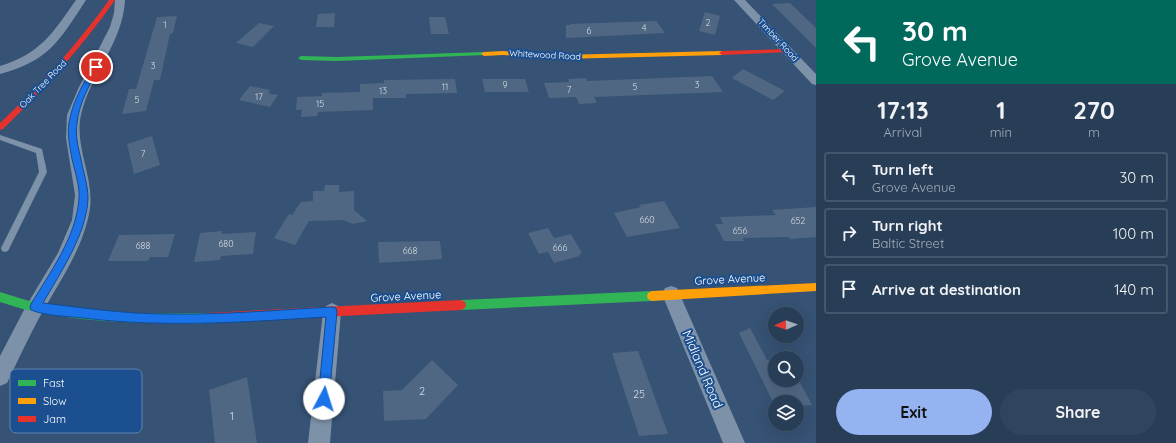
<!DOCTYPE html>
<style>
body{margin:0;font-family:Quicksand,sans-serif;background:#30455d;color:#f1f3f6;height:100vh;display:flex;flex-direction:column;font-size:15px;white-space:nowrap}
*{box-sizing:border-box;margin:0}
p{font-size:13px;color:#a5aeba}
.icon{flex:none;width:22px;height:22px;fill:none;stroke:currentColor;stroke-width:2;stroke-linecap:round;stroke-linejoin:round}
.map{position:relative;flex:1;overflow:hidden}
.side{display:flex;flex-direction:column;background:#283e57;width:360px}
.side>*{flex:none}
.top-card{background:#00695c;color:#fff;overflow:hidden}
.needle{width:26px;rotate:268deg}
.tools{position:absolute;left:768px;top:307px;display:grid;gap:8px}
.tools a{display:grid;place-items:center;width:36px;height:36px;border-radius:50%;background:#283e57;box-shadow:0 4px 16px #0002,0 0 0 1px #44576d;font-size:20px}
.pin{position:absolute;display:grid;place-items:center;width:34px;height:34px;color:#fff;margin:-17px;border:2px solid #fff;border-radius:50%;box-shadow:0 1px 4px #0007}
.me{position:absolute;width:44px;margin:-22px;rotate:5deg;stroke-linejoin:round;filter:drop-shadow(0 0 3px #0008)}
.turn{display:flex;align-items:center;gap:14px;height:84px;padding:0 20px;font-size:18px}
.turn .icon{width:52px;height:52px;stroke-width:2.5}
.turn b{display:block;font-size:28px;line-height:34px}
.eta{display:flex;justify-content:space-evenly;align-items:center;height:68px;text-align:center}
.eta b{font-size:24px;font-weight:700;line-height:28px}
.action{display:flex;gap:8px;margin-top:auto;padding:8px 20px}
.action a{flex:1;height:46px;border-radius:24px;background:#95b2f1;color:#111;font-size:16px;font-weight:700;line-height:46px;text-align:center}
.action a+a{background:#30455d;color:#f1f3f6}
ul{padding:0;list-style:none}
li{display:flex;align-items:center;gap:12px;height:50px;margin:0 8px 6px;padding:0 12px;border:2px solid #44576d;border-radius:4px}
li div{flex:1}
li b{display:block;font-size:15px}
li em{font-style:normal}
main{display:flex;flex:1;min-height:0}
.map>svg:first-child{display:block}
.building{fill:#506783}
.lines{fill:none;stroke-linecap:round;stroke-linejoin:round}
.lane{fill:#7d92a8;fill-rule:evenodd}
.street{fill:#7d92a8;fill-rule:evenodd}
.fast{fill:#30b455;fill-rule:evenodd}
.slow{fill:#ff9f0a;fill-rule:evenodd}
.jam{fill:#e5322d;fill-rule:evenodd}
.route{fill:#1a73e8;stroke:#114b97}
.labels{text-anchor:middle;stroke-width:4;stroke-linejoin:round;paint-order:stroke}
.number-label{font-size:9px;fill:#d3d9e0}
.far-street-label{font-size:9px;fill:#fff;stroke:#1b4f8f}
.street-label{font-size:11px;fill:#fff;stroke:#1b4f8f}
.near-number-label{font-size:11px;fill:#d3d9e0}
.near-street-label{font-size:13px;fill:#fff;stroke:#1b4f8f}
.key{fill:#1b4f8f;stroke:#5f84b1;stroke-width:1}
.key-label{font-size:11px;fill:#fff}
</style>
<main>
<div class="map">
<svg width="816" height="443" viewBox="0 0 816 443">
<rect width="100%" height="100%" fill="#365274"/>
<g class="building">
<path d="M790,3L816,28V48L772,4Z"/>
<path d="M705,12L720,16L715,35L699,31Z"/>
<path d="M335,13L334,27H316L318,14Z"/>
<path d="M177,16L173,33L170,34L160,80H154L146,111L122,114L129,89H136L157,17Z"/>
<path d="M429,17H445L449,34H431Z"/>
<path d="M656,21L665,33L566,38V25H571L570,24Z"/>
<path d="M259,23L274,26L253,47L236,43Z"/>
<path d="M743,69L785,91L773,100L732,78Z"/>
<path d="M712,76L723,92L594,97L597,103L579,104L576,97L549,98L544,83L569,82L568,79L586,78L587,81Z"/>
<path d="M455,79L457,93L406,94V98H373V110L318,112L317,116L301,117L302,110H296L297,97L322,96V93L360,92V84L384,83V80Z"/>
<path d="M482,79H525L529,92H485Z"/>
<path d="M250,86L270,90L268,93L278,95L270,107L239,100Z"/>
<path d="M152,136L160,165L134,174L127,144Z"/>
<path d="M325,185H339V192L354,191V210L367,221L353,224L343,220L309,221L295,245L274,238L289,214L292,215L301,202L313,201V191H324Z"/>
<path d="M664,201L680,228L627,237L614,213L641,207L639,205Z"/>
<path d="M816,207V237L790,239L789,237L743,238L744,241H724L715,224H723L720,217L776,215L772,210Z"/>
<path d="M548,228L554,238L571,234L582,253L579,254L580,256L554,263L548,252L539,254L528,233Z"/>
<path d="M222,231V234L256,232L253,254L221,256L220,260L194,262L200,233Z"/>
<path d="M175,234L168,257H150L148,261H108L119,235Z"/>
<path d="M440,241L442,259L379,263L378,242Z"/>
<path d="M750,328L767,360H775V380H797V377L812,405L797,406V402H775V406L739,333Z"/>
<path d="M638,351L668,434L639,436L612,353Z"/>
<path d="M432,360L458,385L426,419L384,421L383,391L402,390Z"/>
<path d="M247,377L257,443H215L209,390Z"/>
</g>
<g class="lines">
<path class="lane" d="M0,135L42,149L47,172L8,251L5,252L2,251L1,248L39,172L36,153L0,140Z"/>
<g class="street">
<path d="M76,0H86C60,40 49,61 0,74V66C40,54 53,33 76,0Z"/>
<path d="M115,0H125C123,43 90,74 81,115C74,146 94,177 90,208C84,249 57,285 38,320C27,341 17,362 7,383L0,386V356L25,308L58,253L72,220L75,195L66,138L67,115L79,87L110,27L114,13Z"/>
<path d="M734,0H745L816,74V85L812,84Z"/>
<path d="M671,286L677,288L745,443H723L662,294L665,288Z"/>
<path d="M332,303L338,306L341,312L330,443H308L323,312L326,306Z"/>
</g>
<g class="fast">
<path d="M484,52L486,53V55L337,61L301,60L298,58L301,56L337,57Z"/>
<path d="M652,291L656,293L657,296L656,299L652,301L461,310L457,308L456,305L457,302L461,300Z"/>
<path d="M0,292C11,295 21,299 33,302C90,314 149,314 207,313L211,315L212,318L211,321C200,326 183,323 171,323C125,323 78,321 32,311C21,309 11,305 0,302Z"/>
</g>
<g class="slow">
<path d="M503,51L560,55L722,51L725,53L722,55L560,59L503,55L484,56L481,54L484,52Z"/>
<path d="M816,283V291L652,301L648,299L647,296L648,293L652,291Z"/>
</g>
<g class="jam">
<path d="M109,0H115C82,47 44,89 3,129L0,130V123C40,85 77,45 109,0Z"/>
<path d="M789,49L791,50V52L722,55L719,53L722,51Z"/>
<path d="M461,300L465,302L466,305L465,308L461,310L207,323L203,321L202,318L203,315L207,313Z"/>
</g>
</g>
<path class="route" d="M96,64L99,67C90,84 79,103 77,123C75,135 78,147 81,159C83,171 88,185 88,198C87,234 60,273 43,303C84,308 126,314 167,314C222,315 277,310 332,307L336,308L337,312L329,399L328,403L324,405L319,403L318,399L326,317C244,322 165,328 83,318C66,316 46,316 31,310L30,307L31,304C51,271 76,237 79,199C80,186 75,172 72,159C70,148 67,135 69,123C72,103 83,84 93,67Z"/>
<g class="labels">
<g class="number-label">
<text x="708" y="26">2</text>
<text x="165" y="28">1</text>
<text x="644" y="31">4</text>
<text x="589" y="34">6</text>
<text x="153" y="69">3</text>
<text x="505" y="88">9</text>
<text x="697" y="88">3</text>
<text x="445" y="90">11</text>
<text x="635" y="90">5</text>
<text x="569" y="93">7</text>
<text x="383" y="94">13</text>
<text x="259" y="100">17</text>
<text x="137" y="103">5</text>
<text x="320" y="107">15</text>
<text x="143" y="157">7</text>
<text x="647" y="223">660</text>
<text x="798" y="224">652</text>
<text x="740" y="234">656</text>
<text x="226" y="247">680</text>
<text x="143" y="249">688</text>
<text x="560" y="251">666</text>
<text x="410" y="254">668</text>
</g>
<g class="far-street-label">
<text transform="translate(778 40) rotate(47)" y="3">Timber Road</text>
<text transform="translate(545 55) rotate(3)" y="3">Whitewood Road</text>
<text transform="translate(43 84) rotate(-46)" y="3">Oak Tree Road</text>
</g>
<g class="street-label">
<text transform="translate(730 279) rotate(-3)" y="4">Grove Avenue</text>
<text transform="translate(406 296) rotate(-3)" y="4">Grove Avenue</text>
</g>
<g class="near-number-label">
<text x="422" y="395">2</text>
<text x="639" y="398">25</text>
<text x="232" y="420">1</text>
</g>
<g class="near-street-label">
<text transform="translate(703 369) rotate(67)" y="5">Midland Road</text>
</g>
</g>
<rect x="10" y="369" width="132" height="64" rx="6" class="key"/>
<rect x="18" y="380" width="18" height="6" fill="#30b455"/>
<rect x="18" y="398" width="18" height="6" fill="#ff9f0a"/>
<rect x="18" y="416" width="18" height="6" fill="#e5322d"/>
<g class="key-label">
<text x="43" y="387">Fast</text>
<text x="43" y="405">Slow</text>
<text x="43" y="423">Jam</text>
</g>
</svg>
<div class="tools">
<a><svg class="needle" viewBox="-14 -14 28 28"><path d="M0-13l5 13h-10z" fill="#e53935"/><path d="M0 13l5-13h-10z" fill="#a5aeba"/></svg></a>
<a><svg class="icon" aria-label="search" viewBox="0 0 24 24"><circle cx="10" cy="10" r="6"/><path d="M15 15l6 6"/></svg></a>
<a><svg class="icon" aria-label="layers" viewBox="0 0 24 24"><path d="M12 4l9 5-9 5-9-5zM3 14l9 5 9-5"/></svg></a>
</div>
<div class="pin" style="left:96px;top:67px;background:#d93025"><svg class="icon" aria-label="arrive" viewBox="0 0 24 24"><path d="M6 21V4h12l-3 4 3 4H6"/></svg></div>
<svg class="me" style="left:324px;top:399px" viewBox="-20 -20 40 40"><circle r="19" fill="#fff"/><path d="M0-13L10 11 0 6-10 11z" fill="#1a73e8"/></svg>
</div>
<section class="side">
<div class="top-card">
<div class="turn"><svg class="icon" aria-label="left" viewBox="0 0 24 24"><path d="M17 20v-9H6M10 6l-5 5 5 5"/></svg><div><b>30 m</b>Grove Avenue</div></div>
</div>
<div class="eta">
<div><b>17:13</b><p>Arrival</p></div>
<div><b>1</b><p>min</p></div>
<div><b>270</b><p>m</p></div>
</div>
<ul>
<li><svg class="icon" aria-label="left" viewBox="0 0 24 24"><path d="M17 20v-9H6M10 6l-5 5 5 5"/></svg><div><b>Turn left</b><p>Grove Avenue</p></div><em>30 m</em></li>
<li><svg class="icon" aria-label="right" viewBox="0 0 24 24"><path d="M7 20v-9h11M14 6l5 5-5 5"/></svg><div><b>Turn right</b><p>Baltic Street</p></div><em>100 m</em></li>
<li><svg class="icon" aria-label="arrive" viewBox="0 0 24 24"><path d="M6 21V4h12l-3 4 3 4H6"/></svg><div><b>Arrive at destination</b></div><em>140 m</em></li>
</ul>
<div class="action"><a>Exit</a><a>Share</a></div>
</section>
</main>
